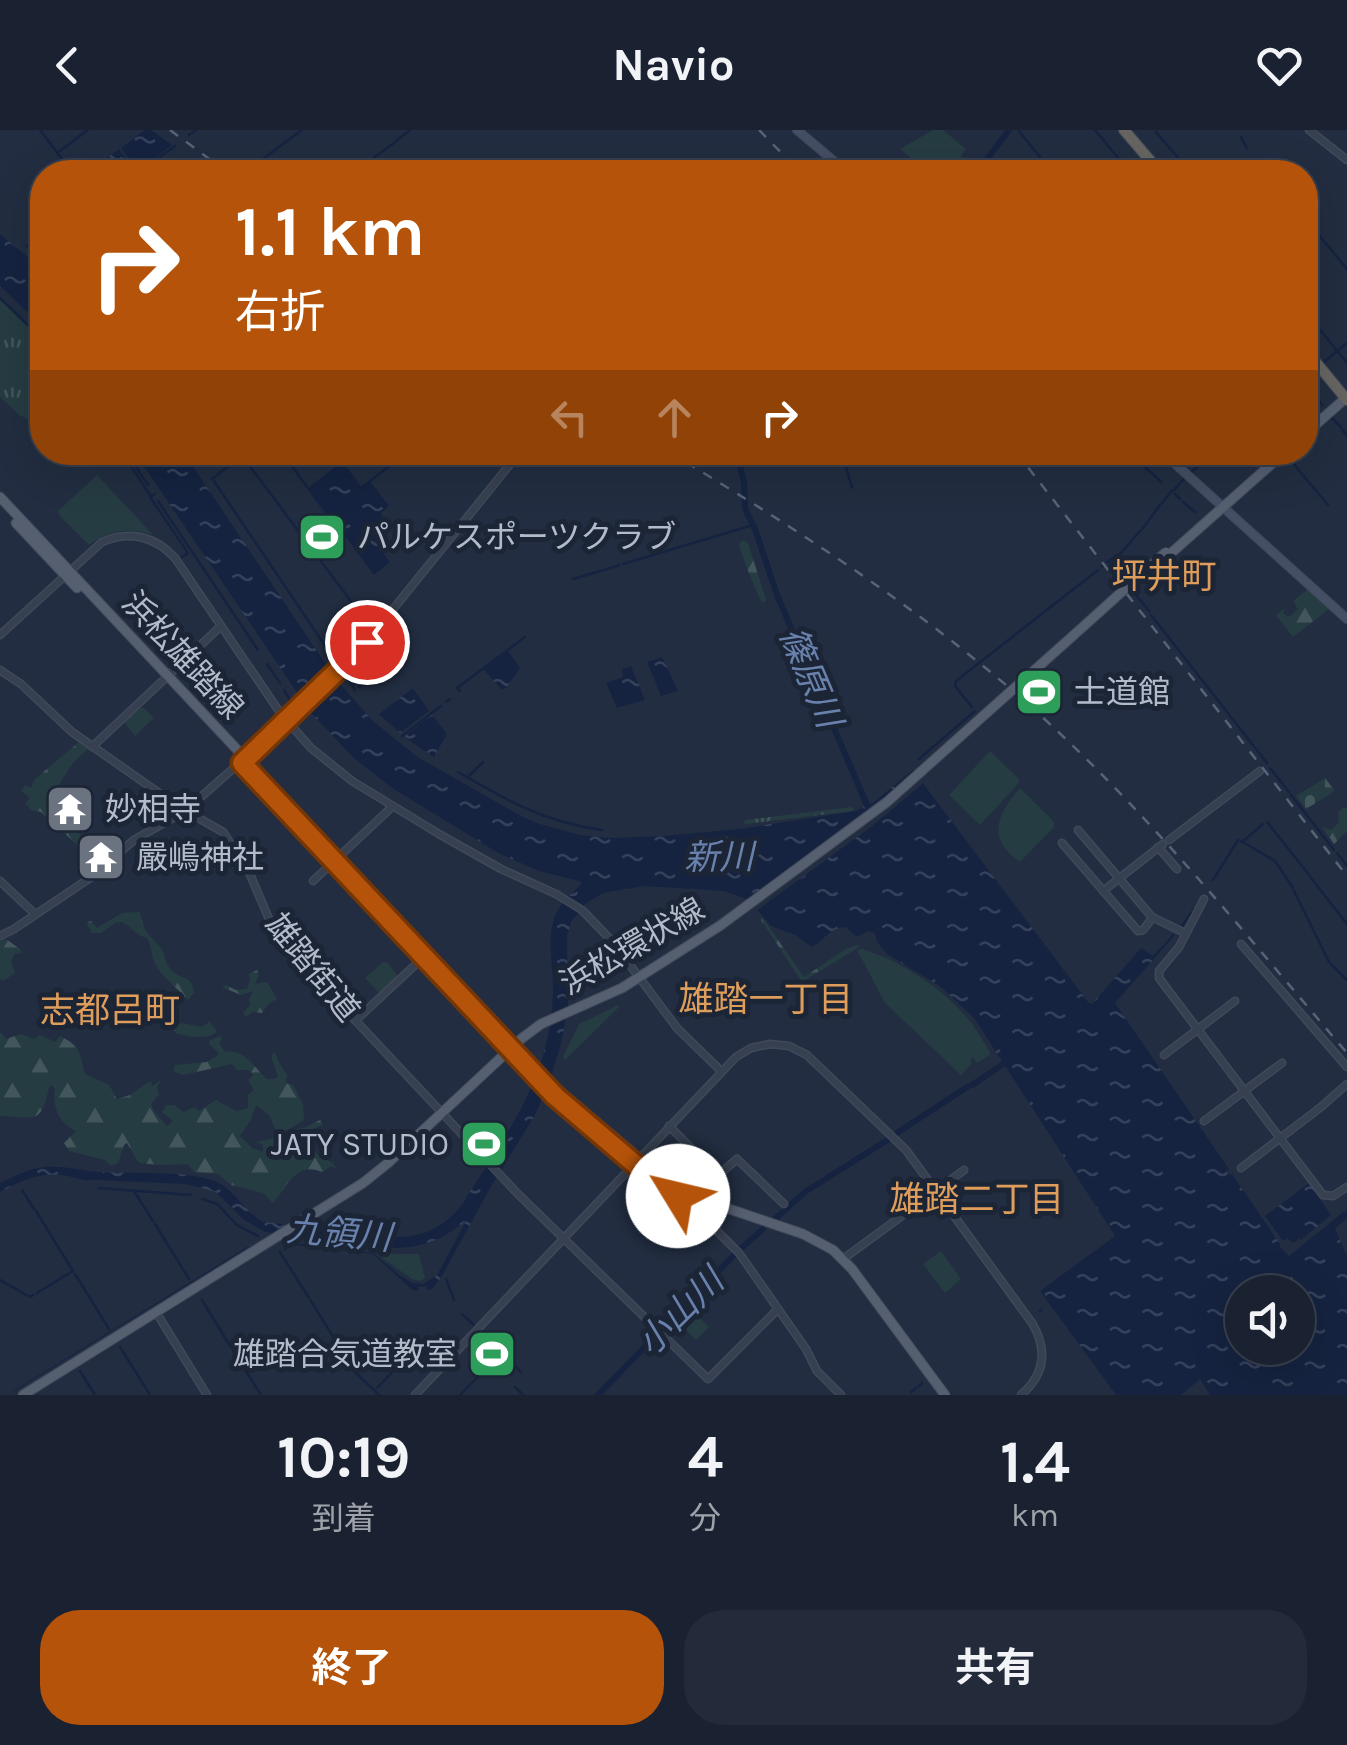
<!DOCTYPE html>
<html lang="ja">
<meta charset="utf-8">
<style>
body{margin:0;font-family:Karla,"Noto Sans JP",sans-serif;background:#232a39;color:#f1f3f6;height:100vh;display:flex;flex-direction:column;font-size:38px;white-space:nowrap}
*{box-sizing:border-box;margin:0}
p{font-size:32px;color:#9fa4ab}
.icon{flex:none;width:55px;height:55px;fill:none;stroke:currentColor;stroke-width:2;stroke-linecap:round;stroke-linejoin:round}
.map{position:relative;height:1265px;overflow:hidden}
.drawer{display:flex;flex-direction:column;background:#1a2231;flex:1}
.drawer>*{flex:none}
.banner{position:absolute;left:30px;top:30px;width:1288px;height:305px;border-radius:40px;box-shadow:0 10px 40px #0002,0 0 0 2px #383f4d;background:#b45309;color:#fff;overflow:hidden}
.tools{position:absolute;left:1225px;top:1145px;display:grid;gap:20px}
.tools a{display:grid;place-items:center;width:90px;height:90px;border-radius:50%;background:#1a2231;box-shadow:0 10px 40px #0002,0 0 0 2px #383f4d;font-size:50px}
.pin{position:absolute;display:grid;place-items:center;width:85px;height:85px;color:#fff;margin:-42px;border:5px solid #fff;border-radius:50%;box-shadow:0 2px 10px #0007}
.me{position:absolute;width:110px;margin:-55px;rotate:306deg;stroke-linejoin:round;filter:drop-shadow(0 0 8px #0008)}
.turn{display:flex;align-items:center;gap:35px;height:210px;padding:0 40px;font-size:45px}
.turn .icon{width:130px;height:130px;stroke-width:2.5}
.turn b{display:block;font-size:70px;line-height:85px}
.lanes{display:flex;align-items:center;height:95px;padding:0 40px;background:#0003;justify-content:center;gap:50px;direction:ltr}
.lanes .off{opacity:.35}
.eta{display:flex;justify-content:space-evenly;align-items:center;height:170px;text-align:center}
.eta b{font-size:60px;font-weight:700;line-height:70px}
.button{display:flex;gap:20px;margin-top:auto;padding:20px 40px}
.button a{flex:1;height:115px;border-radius:40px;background:#b45309;color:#fff;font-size:40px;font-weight:700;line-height:115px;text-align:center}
.button a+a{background:#232a39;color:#f1f3f6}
header{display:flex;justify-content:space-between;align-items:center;height:130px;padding:0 40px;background:#1a2231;font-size:45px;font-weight:700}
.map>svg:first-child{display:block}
.grass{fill:url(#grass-tufts)}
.forest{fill:url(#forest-firs)}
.cemetery{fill:url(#cemetery-stones)}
.park{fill:#253c42}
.water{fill:url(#water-ripples);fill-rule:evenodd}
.pier{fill:#222d41}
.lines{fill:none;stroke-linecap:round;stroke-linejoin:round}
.stream{stroke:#152340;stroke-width:2.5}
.river{stroke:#152340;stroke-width:6}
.tertiary-casing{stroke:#404959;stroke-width:9}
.secondary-casing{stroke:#404959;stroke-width:10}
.primary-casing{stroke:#404959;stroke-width:11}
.trunk-casing{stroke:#3f4858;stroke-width:12}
.tertiary{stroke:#374050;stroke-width:6}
.secondary{stroke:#444e64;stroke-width:8}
.primary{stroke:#555f70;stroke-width:9}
.trunk{stroke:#666562;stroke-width:10}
.rail{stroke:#586378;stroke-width:2.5;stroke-dasharray:10 10;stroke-linecap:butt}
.primary-bridge-casing{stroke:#404959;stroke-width:11;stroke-linecap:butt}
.primary-bridge{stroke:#555f70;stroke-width:9}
.route-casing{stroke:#753606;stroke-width:25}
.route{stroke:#b45309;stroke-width:18}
.labels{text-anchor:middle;stroke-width:10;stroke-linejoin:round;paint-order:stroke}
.poi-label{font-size:32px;fill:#b3bbcb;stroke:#1c2535;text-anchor:start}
.street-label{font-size:32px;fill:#b3bbcb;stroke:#1c2535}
.neighbourhood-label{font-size:35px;fill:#de9d5b;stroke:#1c2535}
.water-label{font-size:35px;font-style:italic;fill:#6982ad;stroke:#1c2535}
</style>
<header><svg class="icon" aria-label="back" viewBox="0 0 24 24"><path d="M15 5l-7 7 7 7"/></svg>Navio<svg class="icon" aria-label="heart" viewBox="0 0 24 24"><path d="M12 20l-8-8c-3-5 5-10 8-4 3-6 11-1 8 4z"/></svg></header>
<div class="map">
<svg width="1347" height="1265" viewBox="0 0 1347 1265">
<defs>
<pattern id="grass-tufts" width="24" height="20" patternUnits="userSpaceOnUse" patternTransform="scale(2.5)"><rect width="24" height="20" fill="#253c42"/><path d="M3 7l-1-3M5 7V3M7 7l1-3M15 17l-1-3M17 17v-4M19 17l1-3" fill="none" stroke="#42565c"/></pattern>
<pattern id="forest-firs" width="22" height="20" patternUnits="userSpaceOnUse" patternTransform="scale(2.5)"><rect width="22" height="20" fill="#253c42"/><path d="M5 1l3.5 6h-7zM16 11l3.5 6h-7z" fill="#42565c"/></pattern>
<pattern id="cemetery-stones" width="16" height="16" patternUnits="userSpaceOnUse" patternTransform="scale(2.5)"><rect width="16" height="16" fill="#253c42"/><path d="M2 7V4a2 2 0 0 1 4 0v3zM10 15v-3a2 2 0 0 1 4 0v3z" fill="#42565c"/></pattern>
<pattern id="water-ripples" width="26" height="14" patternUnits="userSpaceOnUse" patternTransform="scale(2.5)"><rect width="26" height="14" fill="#152340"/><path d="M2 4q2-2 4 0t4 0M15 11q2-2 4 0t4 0" fill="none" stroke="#35415a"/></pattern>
</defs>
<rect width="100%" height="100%" fill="#222d41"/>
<g class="grass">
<path d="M0,169L42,210V295L19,285L0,267Z"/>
<path d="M852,677L854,679L852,681L746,694L743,692L745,690Z"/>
</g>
<g class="forest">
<path d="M742,410L748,413L766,470L764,473L761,471L748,441L739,415Z"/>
<path d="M1308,459L1329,479L1293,507L1276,485L1285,478L1283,483L1289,487L1298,479L1293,471Z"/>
<path d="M79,612L88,619L73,633L58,656L62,665L52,674L85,710L90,708L104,725V728L97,733L41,682L31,680L25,673L29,670V667L21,661L25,655L31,658L35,649Z"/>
<path d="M1344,677L1347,679V701L1334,714L1322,697L1331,700L1339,692L1338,682Z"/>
<path d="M139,782C142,787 142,792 144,797C147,805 156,811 161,818C166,826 165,834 172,841C184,851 191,844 194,863L188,870C177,857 161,848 154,831C151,823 152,816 147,808C134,805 133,796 121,792L115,793L101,803H92L87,795L88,792L91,791L97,798L122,783Z"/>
<path d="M762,787L804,847L846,819L858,815L859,817L802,852L761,790Z"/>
<path d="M6,809L20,819L22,823L14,824L11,832L15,843L3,851L0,849V811Z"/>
<path d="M257,840L259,845L255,854L267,852L277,869L269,873L262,883L253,882L246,887L243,883L250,875L249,870L253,861L241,865L222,857L226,855L236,860L247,859L250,850L249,844Z"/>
<path d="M210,892L217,902C206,910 190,907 176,903L173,900L175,896L182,893L201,897Z"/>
<path d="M0,902L6,909L21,904L34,909L40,905L55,912L60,906C81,916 79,923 85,944L109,955L117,969L130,965L150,951L153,956L162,949L157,957L159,964L151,974L154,981L167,996L173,991L162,982L166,975H174L184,982L194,977L199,981L216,970L236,981L248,978V965L254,960L248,950L253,945L249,940H237L232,934L183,945L173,941L175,935L207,932L217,926L219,923L209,914L210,910L221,906L222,909L219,913L225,922C246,918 254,939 267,949H275L278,946L271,926L275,922L278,931L287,945L286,953L293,955L303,975L304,990C295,995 287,1002 277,1003L269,985L256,975L250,991L240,1006L252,1018L263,1022V1015L256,1012L276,1008L283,1012L294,999L304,998L320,990L323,995L313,999L305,1008L319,1026L333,1033L337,1039L331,1036L322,1042C296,1031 288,1056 273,1073L263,1063L231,1055L218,1044L194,1042L188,1034C171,1035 154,1036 138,1032L127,1013L124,1015L118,1033L111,1036L105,1030L69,1021L64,1013L76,1001C59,993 52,977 55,959L52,955L49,957C41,996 35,987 0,986Z"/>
</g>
<path class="cemetery" d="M1325,648L1335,661L1306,679L1296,666Z"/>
<g class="park">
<path d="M933,0H943L966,19L961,26L966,31L957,42H928L900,19Z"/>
<path d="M97,345L153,405C130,397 109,400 89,415L60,386L58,381Z"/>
<path d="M325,385L344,410L319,428L300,403Z"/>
<path d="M357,481L369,497L344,516L332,499Z"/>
<path d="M139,578H144L154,588L135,606L124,592Z"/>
<path d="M990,621L1019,649V653L980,695L949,665Z"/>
<path d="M1020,658L1054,692V697L1020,732C986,709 997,684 1020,658Z"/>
<path d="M862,819C901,831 943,858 969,890C977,900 984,913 991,924L977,933L972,927L970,930L972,933L961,945L885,873L857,820Z"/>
<path d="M383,832H387L398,846L380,864L365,848Z"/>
<path d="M616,876H620L565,930L563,927L579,894Z"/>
<path d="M941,1121L961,1149L945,1163L923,1134Z"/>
<path d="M386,1124H419L425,1148L420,1151L412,1149L381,1127Z"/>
<path d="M685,1181L694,1190L698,1186L709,1197L696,1210L676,1191Z"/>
</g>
<g class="water">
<path d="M145,0H151L172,15L138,41L121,18Z"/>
<path d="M119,19L136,42H89Z"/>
<path d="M0,104L42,139V196L0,156Z"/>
<path d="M135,323H184L335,548L372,590L416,626L521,686L540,694L580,705L610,708L663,706L739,699L856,681L874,672L913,640L1088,872L1092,874L1141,818L1153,826L1173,804L1175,805L1115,873L1229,1039L1227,1041L1230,1045L1232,1044L1280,1114V1117L1289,1126L1343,1082L1347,1081V1088L1335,1099L1347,1126V1265H1210L1200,1249L1181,1265H1116L1040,1161L1115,1106L974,888L941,857L887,824L877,812L875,803L868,801L858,806L854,805L846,797C830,797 825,810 812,817L795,805L771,796L749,770L724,761L645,756L603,763L585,774L571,792L567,807L568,876L561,914L550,950L535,985L489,1060L442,1146L432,1159L427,1160L426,1156L418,1157V1161L412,1160L373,1124L294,1115L284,1121V1119L293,1113L373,1123L401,1146L412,1153L423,1154L437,1145L466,1091C443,1109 423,1118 394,1118L265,1102L243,1089L216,1062L202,1058L184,1054L95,1050C82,1052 75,1047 63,1045C39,1042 21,1051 0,1062V1053C14,1046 28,1039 44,1037C63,1035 81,1041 99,1042C130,1044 190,1040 217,1052C236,1061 245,1083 264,1092L395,1107C424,1107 445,1097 463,1073C492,1026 527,979 543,926C549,904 553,881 553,858C553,832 545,806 557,782C563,770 573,763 582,753L579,751L539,741L500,724L392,658L355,629L310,582ZM1242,1162H1298V1218H1242Z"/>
<path d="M342,334L360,358L370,351L389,376L381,383L390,396L382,402L384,405L375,412L390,432L374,445L309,358Z"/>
<path d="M508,521L520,538L507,557L502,560L484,540Z"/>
<path d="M662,527L678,561L661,566L647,532Z"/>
<path d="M631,536L645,570L617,578L606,553L623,547L622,539Z"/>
<path d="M413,558L429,581L400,603L379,584Z"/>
<path d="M432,585L447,604L434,627L404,607Z"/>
<path d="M1309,1053L1331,1085L1301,1110L1299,1108L1294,1113L1287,1108L1283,1111L1265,1086Z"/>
<path d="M252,1114L253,1115L13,1262V1261Z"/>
</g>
<path class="pier" d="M916,641L926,651L871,697L755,782L745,772L862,686Z"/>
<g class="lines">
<g class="stream">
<path d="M40,0L72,42"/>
<path d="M1018,0L1040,27"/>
<path d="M1095,0L1119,29"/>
<path d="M1156,2L1190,42"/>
<path d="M192,3L196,0"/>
<path d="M189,5L190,4"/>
<path d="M1241,7L1247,18"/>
<path d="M396,11L410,0"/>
<path d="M57,23L88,0"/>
<path d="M1248,29L1256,42"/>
<path d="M1042,30L1053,42"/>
<path d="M1121,31L1130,42"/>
<path d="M139,42L175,16"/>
<path d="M245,42L302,0"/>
<path d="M354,42L394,13"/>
<path d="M780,42L778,36L786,32"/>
<path d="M1305,88L1307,91"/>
<path d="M1308,92L1347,139"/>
<path d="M27,116L42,113"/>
<path d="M0,168L42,209"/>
<path d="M1305,182L1309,187"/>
<path d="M1312,190L1338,222"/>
<path d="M1339,223L1347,233"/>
<path d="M1324,232L1347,213"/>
<path d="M1305,248L1314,240"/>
<path d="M1305,254L1322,275"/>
<path d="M1332,288L1341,297"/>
<path d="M1342,300L1347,305"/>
<path d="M122,322L151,367"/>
<path d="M126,322L148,355"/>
<path d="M239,322L240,323"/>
<path d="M282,322L307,357"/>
<path d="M841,322L852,357"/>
<path d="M1129,322L1136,328"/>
<path d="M1206,322L1208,325"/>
<path d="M1287,326L1295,335"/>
<path d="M1209,327L1215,322"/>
<path d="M105,328L111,322"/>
<path d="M244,329L280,376"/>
<path d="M1137,329L1142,334"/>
<path d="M292,331L303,322"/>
<path d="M1143,335L1149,341"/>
<path d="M1296,337L1328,375"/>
<path d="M1151,342L1161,352"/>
<path d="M1190,343L1207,329"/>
<path d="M217,345L247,322"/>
<path d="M211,349L215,347"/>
<path d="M214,351L338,535"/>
<path d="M309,359L342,333L361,358L408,322"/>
<path d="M1174,360L1184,349"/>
<path d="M310,361L345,407"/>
<path d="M155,364L150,367L188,423L182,427"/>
<path d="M1175,364L1180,369"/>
<path d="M158,371L258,520"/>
<path d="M1183,372L1195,382"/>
<path d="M1162,373L1172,361"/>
<path d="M281,378L356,478"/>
<path d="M1143,398L1160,375"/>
<path d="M1109,431L1126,453"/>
<path d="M1107,432L1121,423L1141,400"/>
<path d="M623,434L753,395"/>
<path d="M616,436L619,435"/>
<path d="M1102,436H1103"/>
<path d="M573,449L614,437"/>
<path d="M1131,459L1149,481"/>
<path d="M358,481L372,500"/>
<path d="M1151,485L1267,633"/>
<path d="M267,534L280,553"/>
<path d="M388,535L410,519"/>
<path d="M343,540L355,560"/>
<path d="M359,557L385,537"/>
<path d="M284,560L293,575"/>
<path d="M460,561L457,558L525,507"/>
<path d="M446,572L450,569"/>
<path d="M972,577L955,556L956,551L1098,440"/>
<path d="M402,606L441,576"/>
<path d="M919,629L975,581"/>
<path d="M1270,638L1289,662"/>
<path d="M458,642C508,671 544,692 602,700"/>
<path d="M468,647L483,632"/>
<path d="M1291,665L1334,720"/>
<path d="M1267,692L1310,746"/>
<path d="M1241,711L1275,731L1293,758"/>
<path d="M1242,712L1263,694"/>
<path d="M1337,723L1347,736"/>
<path d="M1311,748L1347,794"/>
<path d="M1213,750L1238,710"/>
<path d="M1294,761L1329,832"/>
<path d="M1182,796L1195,778"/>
<path d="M1331,834L1347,850"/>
<path d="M99,1058L191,1065"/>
<path d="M22,1060L34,1079"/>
<path d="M134,1061L153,1091"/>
<path d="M202,1069L217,1074L237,1095L258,1106"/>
<path d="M36,1081L73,1141"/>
<path d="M155,1094L189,1149"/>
<path d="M280,1122L309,1168"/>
<path d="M75,1144L109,1199"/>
<path d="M446,1149L454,1170"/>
<path d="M0,1150L30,1167L33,1165"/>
<path d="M37,1163L73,1141"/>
<path d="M202,1170L230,1216"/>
<path d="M311,1171L334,1208"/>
<path d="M1040,1181L1041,1180"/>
<path d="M462,1184L475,1196"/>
<path d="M483,1203L521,1242"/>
<path d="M120,1217L150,1265"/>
<path d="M330,1217L349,1236"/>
<path d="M233,1221L261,1265"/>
<path d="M353,1240L379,1265"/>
<path d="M80,1241L95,1265"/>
<path d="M919,1256L922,1253"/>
<path d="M515,1257L523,1265"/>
<path d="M377,1258L427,1206"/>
<path d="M911,1262L916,1258"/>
<path d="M460,1265L502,1222"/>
</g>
<g class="river">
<path d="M994,20L1009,0"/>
<path d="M977,42L991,24"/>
<path d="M736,322L744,352L745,379L755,399L777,465L869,680"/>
<path d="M972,955L1008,931"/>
<path d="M897,1003L967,957"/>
<path d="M827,1048L889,1009"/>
<path d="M774,1090L806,1061L823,1051"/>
<path d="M598,1265L736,1123L763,1099"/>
</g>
<g class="tertiary-casing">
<g id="tertiary">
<path d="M1309,0L1347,30"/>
<path d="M0,505L102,412C129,400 155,406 175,428L281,584L311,618L352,651L439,704L501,739L556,764L582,780L612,811L677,898L721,941"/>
<path d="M0,540L21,554L72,602L179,677L223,702L249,742L272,796L296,827L517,1063L708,1249L778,1179"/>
<path d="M92,617L221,496"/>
<path d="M1078,700L1152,787L1185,803"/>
<path d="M1169,710L1260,641"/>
<path d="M1062,713L1138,801L1143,800L1153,787"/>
<path d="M1158,717L1177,739"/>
<path d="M0,751L35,784"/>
<path d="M313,751L393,676"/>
<path d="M1103,761L1163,714"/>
<path d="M1204,769L1179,817L1159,841V848L1323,1065L1333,1066L1347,1057"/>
<path d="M0,806L14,799L90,748L134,710L185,681L286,592L369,509L520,322"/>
<path d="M1241,814L1347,937"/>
<path d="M356,890L428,823"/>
<path d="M1164,925L1235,871"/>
<path d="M1204,991L1282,933"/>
<path d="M669,996L715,1042H722L737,1029L784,1074"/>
<path d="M1241,1038L1321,977L1347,954"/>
<path d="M718,1075L714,1094L715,1099L739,1123L806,1219L817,1241L841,1265"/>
<path d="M843,1129L964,1040"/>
<path d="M156,1182L207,1265"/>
<path d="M415,1265L736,927L751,918L770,914L789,916L807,925L906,1020L1032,1193C1048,1220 1045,1244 1021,1265"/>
</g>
</g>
<g class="secondary-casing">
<g id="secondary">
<path d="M797,0L847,42"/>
<path d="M1162,322L1347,489"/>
</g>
</g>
<g class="primary-casing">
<g id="primary">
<path d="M1305,304L1347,267"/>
<path d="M0,367L550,953L672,1056L694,1067L803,1104L833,1120L852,1139L945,1265"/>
<path d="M16,393L77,458"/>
<path d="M1169,425L1285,322"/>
<path d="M23,1265L363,1053L388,1033L521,909L541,894L622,858L721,795L887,672L1085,495"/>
</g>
</g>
<g class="trunk-casing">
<g id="trunk">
<path d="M1124,0L1160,42"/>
<path d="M1305,219L1347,270"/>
</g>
</g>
<use href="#tertiary" class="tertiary"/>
<use href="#secondary" class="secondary"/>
<use href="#primary" class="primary"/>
<use href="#trunk" class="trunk"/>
<g class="rail">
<path d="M170,0L227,42"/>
<path d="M759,0L800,42"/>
<path d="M669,322C787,393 901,466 1006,555C1134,664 1239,797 1347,923"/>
<path d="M1016,322L1347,746"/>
</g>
<g class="primary-bridge-casing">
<path id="primary-bridge" d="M1085,495L1166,422"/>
</g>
<use href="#primary-bridge" class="primary-bridge"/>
</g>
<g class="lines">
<g class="route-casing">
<path id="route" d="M367,512L242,633L555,966L650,1047L678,1066"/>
</g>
<use href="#route" class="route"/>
</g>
<defs>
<g id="stadium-square" transform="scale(2.5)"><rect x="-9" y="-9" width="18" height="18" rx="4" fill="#2e9e5b" stroke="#1c2535"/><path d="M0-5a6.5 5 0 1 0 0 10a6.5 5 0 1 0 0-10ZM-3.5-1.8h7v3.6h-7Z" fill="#fff"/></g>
<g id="temple-square" transform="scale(2.5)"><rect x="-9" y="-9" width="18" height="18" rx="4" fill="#6b7280" stroke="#1c2535"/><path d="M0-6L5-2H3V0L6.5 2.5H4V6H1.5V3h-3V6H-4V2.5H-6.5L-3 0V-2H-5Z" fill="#fff"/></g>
</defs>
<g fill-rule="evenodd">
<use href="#stadium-square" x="322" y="407"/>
<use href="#stadium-square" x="1039" y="562"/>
<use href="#temple-square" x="70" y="679"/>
<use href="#temple-square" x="101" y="727"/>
<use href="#stadium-square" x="484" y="1014"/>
<use href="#stadium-square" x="492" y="1224"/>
</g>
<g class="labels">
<g class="poi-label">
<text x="357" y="418">パルケスポーツクラブ</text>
<text x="1074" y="573">士道館</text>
<text x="105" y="690">妙相寺</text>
<text x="136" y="738">嚴嶋神社</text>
<text x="449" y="1025" text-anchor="end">JATY STUDIO</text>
<text x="457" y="1235" text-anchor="end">雄踏合気道教室</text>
</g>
<g class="street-label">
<text transform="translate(183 525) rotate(47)" y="11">浜松雄踏線</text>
<text transform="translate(632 816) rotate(-30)" y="11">浜松環状線</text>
<text transform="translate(313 837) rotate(51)" y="11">雄踏街道</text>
</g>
<g class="neighbourhood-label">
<text x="1164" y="458">坪井町</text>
<text x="766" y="881">雄踏一丁目</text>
<text x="110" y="892">志都呂町</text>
<text x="977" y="1081">雄踏二丁目</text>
</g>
<g class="water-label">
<text transform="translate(811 547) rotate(67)" y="12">篠原川</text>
<text transform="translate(719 727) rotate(-1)" y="12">新川</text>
<text transform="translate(339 1103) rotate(5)" y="12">九領川</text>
<text transform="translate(680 1182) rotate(-45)" y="12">小山川</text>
</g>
</g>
</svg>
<div class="tools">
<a><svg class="icon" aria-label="sound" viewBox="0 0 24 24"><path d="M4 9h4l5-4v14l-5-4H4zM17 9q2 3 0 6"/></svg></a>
</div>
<div class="pin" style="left:367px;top:512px;background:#d93025"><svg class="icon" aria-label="arrive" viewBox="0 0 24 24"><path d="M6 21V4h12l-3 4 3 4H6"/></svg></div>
<svg class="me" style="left:678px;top:1066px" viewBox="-20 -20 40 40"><circle r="19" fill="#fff"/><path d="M0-13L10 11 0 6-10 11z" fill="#b45309"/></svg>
<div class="banner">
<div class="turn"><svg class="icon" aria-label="right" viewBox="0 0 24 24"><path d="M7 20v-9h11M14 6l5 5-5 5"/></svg><div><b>1.1 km</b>右折</div></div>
<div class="lanes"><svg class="icon off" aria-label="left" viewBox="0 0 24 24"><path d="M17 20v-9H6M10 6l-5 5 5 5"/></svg><svg class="icon off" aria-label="ahead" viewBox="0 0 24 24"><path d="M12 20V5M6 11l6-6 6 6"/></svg><svg class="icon" aria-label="right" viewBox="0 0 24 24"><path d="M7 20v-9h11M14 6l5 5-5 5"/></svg></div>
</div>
</div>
<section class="drawer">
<div class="eta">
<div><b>10:19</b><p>到着</p></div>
<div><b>4</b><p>分</p></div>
<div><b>1.4</b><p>km</p></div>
</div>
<div class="button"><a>終了</a><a>共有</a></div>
</section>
